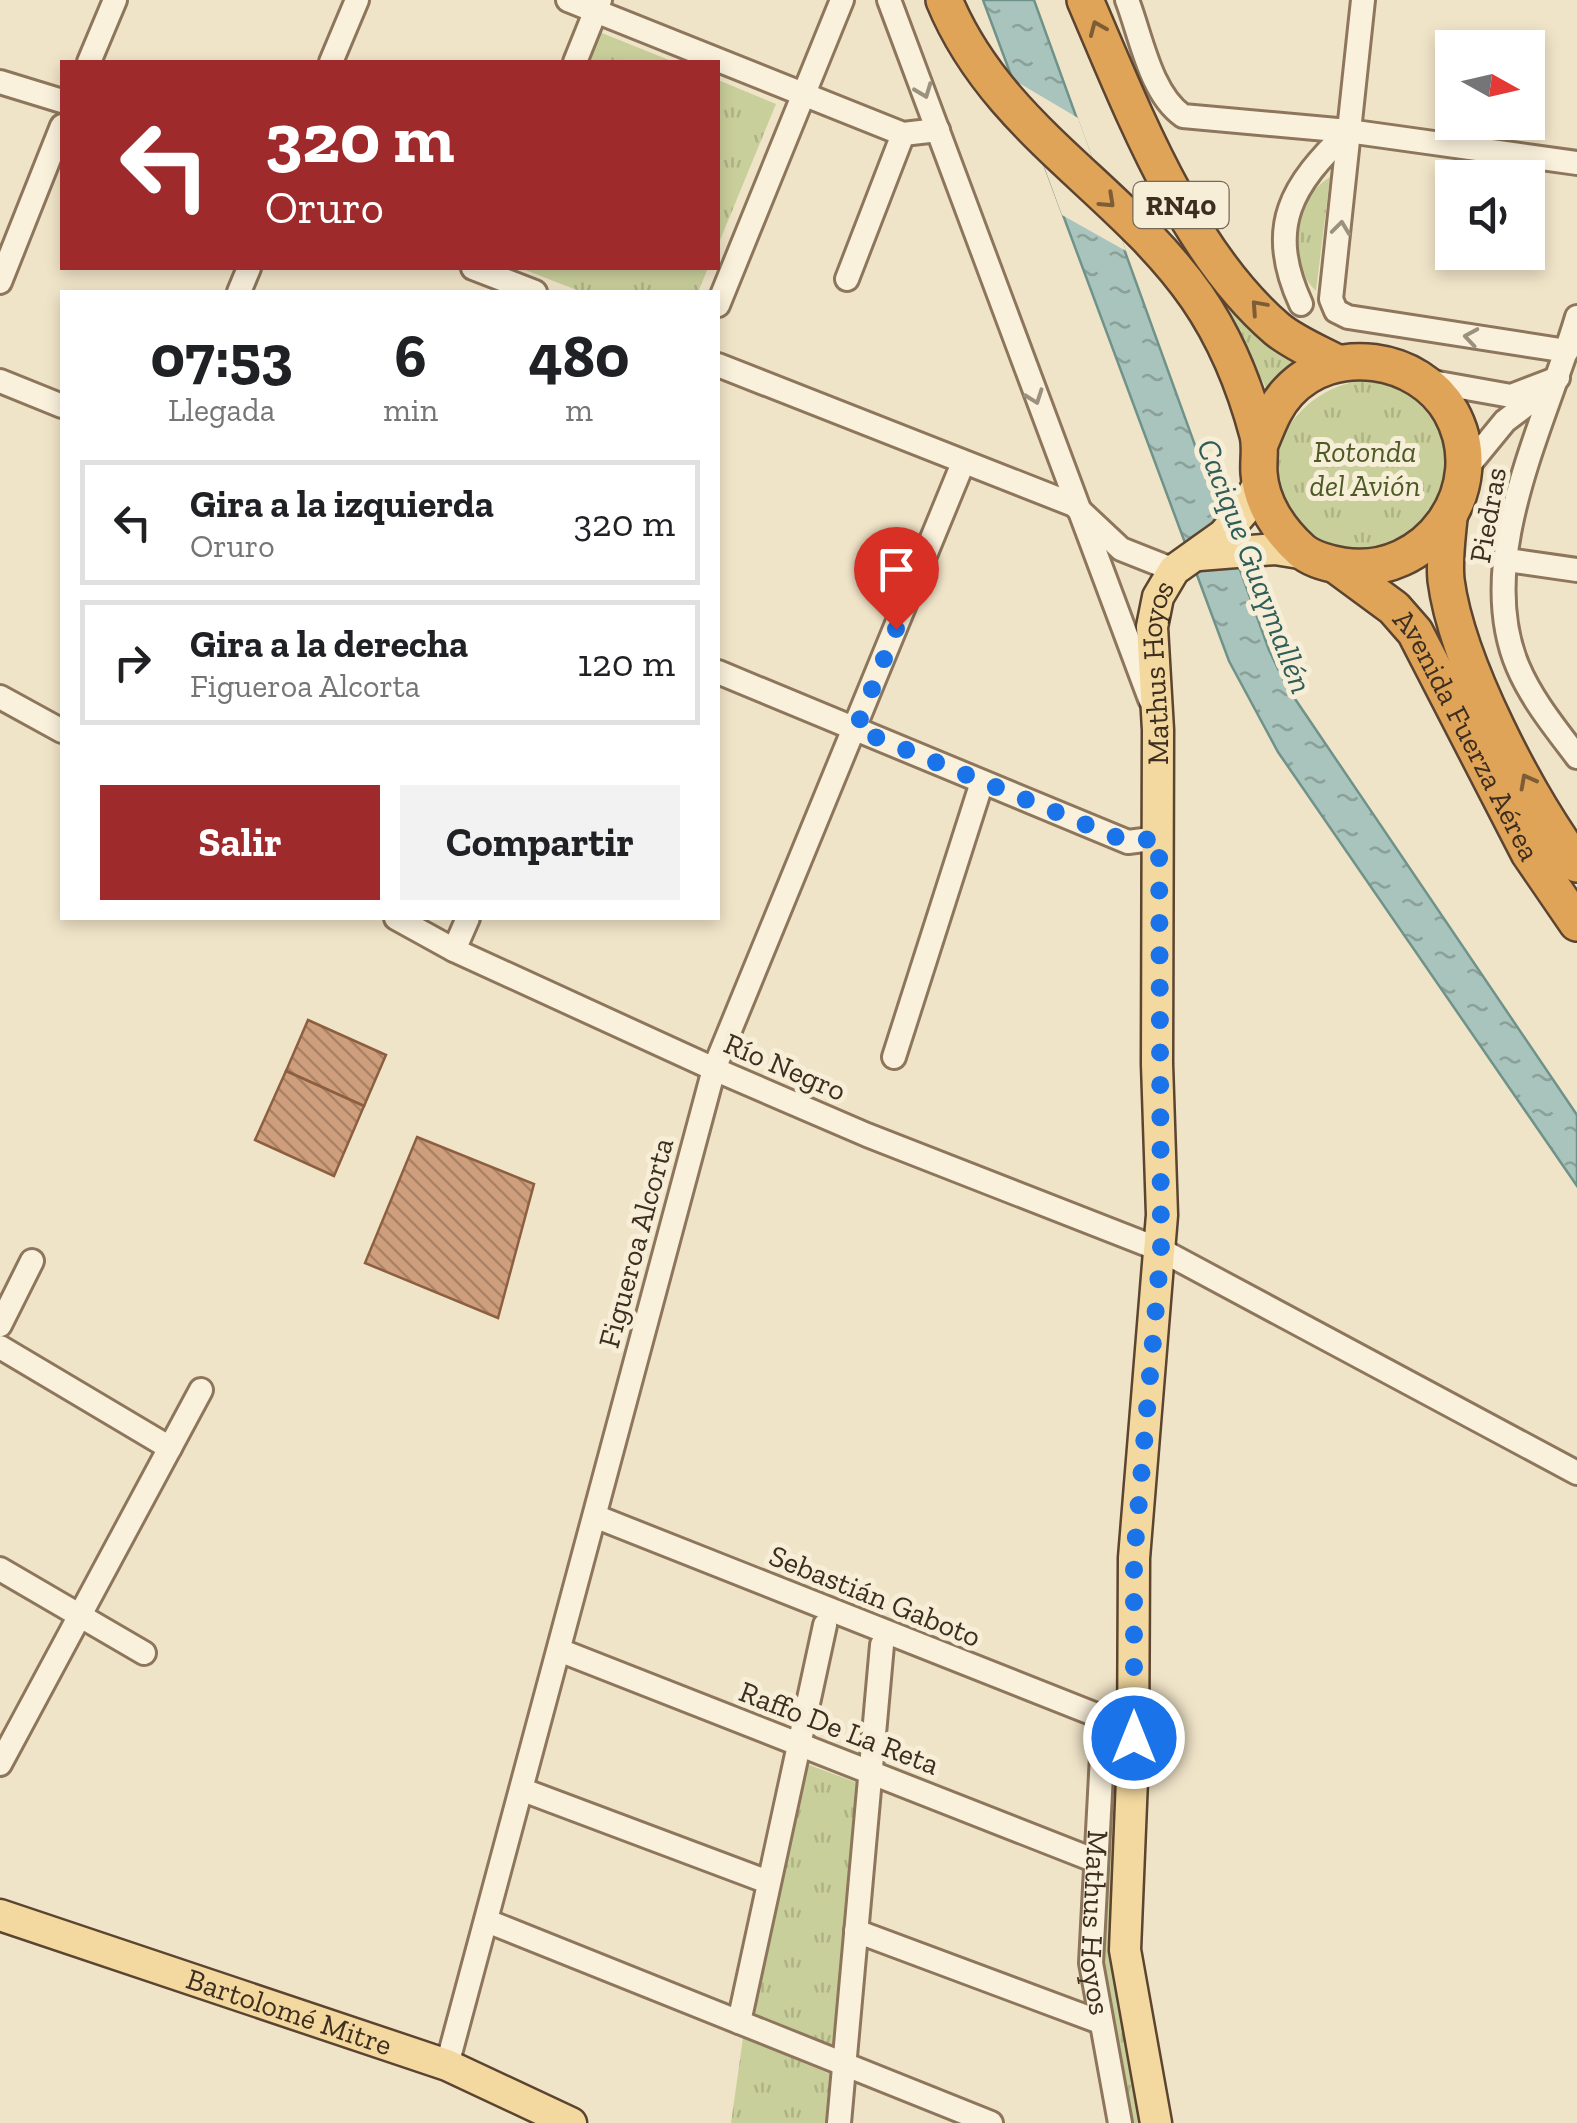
<!DOCTYPE html>
<html lang="es">
<meta charset="utf-8">
<style>
body{margin:0;font-family:"Zilla Slab",serif;background:#f2f2f2;color:#202124;height:100vh;display:flex;flex-direction:column;font-size:38px;white-space:nowrap}
*{box-sizing:border-box;margin:0}
p{font-size:32px;color:#757577}
.icon{flex:none;width:55px;height:55px;fill:none;stroke:currentColor;stroke-width:2;stroke-linecap:round;stroke-linejoin:round}
.map{position:relative;flex:1;overflow:hidden}
.sheet{position:absolute;left:60px;top:290px;width:660px;height:630px;display:flex;flex-direction:column;background:#fff;border-radius:0px;box-shadow:0 5px 15px #0003}
.sheet>*{flex:none}
.guide{position:absolute;left:60px;top:60px;width:660px;height:210px;border-radius:0px;box-shadow:0 5px 15px #0003;background:#9e2a2b;color:#fff;overflow:hidden}
.needle{width:65px;rotate:98deg}
.fabs{position:absolute;left:1435px;top:30px;display:grid;gap:20px}
.fabs a{display:grid;place-items:center;width:110px;height:110px;border-radius:0px;background:#fff;box-shadow:0 5px 15px #0003;font-size:50px}
.pin{position:absolute;display:grid;place-items:center;width:85px;height:85px;color:#fff;margin:-102px -42px;border-radius:50% 50% 50% 0;rotate:-45deg;box-shadow:0 0 10px #0007}
.pin .icon{rotate:45deg}
.me{position:absolute;width:110px;margin:-55px;rotate:0deg;stroke-linejoin:round;filter:drop-shadow(0 0 8px #0008)}
.turn{display:flex;align-items:center;gap:35px;height:210px;padding:0 40px;font-size:45px}
.turn .icon{width:130px;height:130px;stroke-width:2.5}
.turn b{display:block;font-size:70px;line-height:85px}
.eta{display:flex;justify-content:space-evenly;align-items:center;height:170px;text-align:center}
.eta b{font-size:60px;font-weight:700;line-height:70px}
.primary-button{display:flex;gap:20px;margin-top:auto;padding:20px 40px}
.primary-button a{flex:1;height:115px;border-radius:0px;background:#9e2a2b;color:#fff;font-size:40px;font-weight:700;line-height:115px;text-align:center}
.primary-button a+a{background:#f2f2f2;color:#202124}
ul{padding:0;list-style:none}
li{display:flex;align-items:center;gap:30px;height:125px;margin:0 20px 15px;padding:0 20px;border:5px solid #e0e0e0;border-radius:0px}
li div{flex:1}
li b{display:block;font-size:38px}
li em{font-style:normal}
.map>svg:first-child{display:block}
.grass{fill:url(#grass-tufts)}
.water{fill:url(#water-ripples);stroke:#6f938a;stroke-width:2.5}
.pier{fill:#f0e4c8}
.building{fill:url(#building-back-hatch);stroke:#8d5f41;stroke-width:2.5}
.lines{fill:none;stroke-linecap:round;stroke-linejoin:round}
.minor-casing{stroke:#8d765c;stroke-width:28}
.major-casing{stroke:#5b4430;stroke-width:35}
.highway-casing{stroke:#5b4430;stroke-width:40}
.minor{stroke:#faf1dc;stroke-width:22}
.major{stroke:#f3d9a0;stroke-width:30}
.highway{stroke:#e0a458;stroke-width:35}
.oneway{stroke:#7e5d36}
.oneway2{stroke:#9c907e}
.route{stroke:#1a73e8;stroke-width:18;stroke-dasharray:0 32.4}
.labels{text-anchor:middle;stroke-width:10;stroke-linejoin:round;paint-order:stroke}
.shield{fill:#f7eed8;stroke:#756857;stroke-width:2.5}
.shield-label{font-size:28px;font-weight:bold;fill:#3d2e20}
.park-label{font-size:30px;font-style:italic;fill:#4d5a26;stroke:#f7eed8}
.street-label{font-size:30px;fill:#3d2e20;stroke:#f7eed8}
.water-label{font-size:32px;font-style:italic;fill:#2f5d5a;stroke:#f7eed8}
</style>
<div class="map">
<svg width="1577" height="2123" viewBox="0 0 1577 2123">
<defs>
<pattern id="grass-tufts" width="24" height="20" patternUnits="userSpaceOnUse" patternTransform="scale(2.5)"><rect width="24" height="20" fill="#c9cf9b"/><path d="M3 7l-1-3M5 7V3M7 7l1-3M15 17l-1-3M17 17v-4M19 17l1-3" fill="none" stroke="#aeb285"/></pattern>
<pattern id="water-ripples" width="26" height="14" patternUnits="userSpaceOnUse" patternTransform="scale(2.5)"><rect width="26" height="14" fill="#a9c4bc"/><path d="M2 4q2-2 4 0t4 0M15 11q2-2 4 0t4 0" fill="none" stroke="#8ba098"/></pattern>
<pattern id="building-back-hatch" width="6" height="6" patternUnits="userSpaceOnUse" patternTransform="scale(2.5)"><rect width="6" height="6" fill="#cf9f7d"/><path d="M-1 5l2 2M0 0l6 6M5-1l2 2" fill="none" stroke="#a98266"/></pattern>
</defs>
<rect width="100%" height="100%" fill="#f0e4c8"/>
<g class="grass">
<path d="M597,31L674,62H585Z"/>
<path d="M718,80L776,104L718,245Z"/>
<path d="M1330,177L1316,291C1283,258 1292,201 1330,177Z"/>
<path d="M1189,249L1314,362L1270,397L1226,303Z"/>
<path d="M520,268H708L698,292H582Z"/>
<path d="M1366,380C1399,384 1443,404 1449,442C1453,463 1445,491 1443,513L1366,559C1349,553 1322,549 1308,538C1239,485 1285,388 1366,380Z"/>
<path d="M1128,1732L1148,2123H1124L1097,1958L1109,1737Z"/>
<path d="M804,1763L863,1785L836,2060L746,2022Z"/>
<path d="M743,2038L835,2076L828,2123H731Z"/>
</g>
<path class="water" d="M983,0H1034L1269,650L1287,687L1577,1115V1186L1278,752L1229,661Z"/>
<path class="pier" d="M1012,79L1078,118L1126,251L1062,215Z"/>
<g class="building">
<path d="M308,1020L386,1055L364,1106L286,1071Z"/>
<path d="M286,1071L364,1106L334,1176L255,1140Z"/>
<path d="M417,1137L534,1184L498,1318L365,1263Z"/>
</g>
<g class="lines">
<g class="minor-casing">
<g id="minor">
<path d="M568,0L903,134L938,130"/>
<path d="M889,0L1150,699"/>
<path d="M1127,0C1141,36 1150,93 1183,116L1348,131L1577,163"/>
<path d="M1363,0L1331,299L1336,311L1348,317L1567,351"/>
<path d="M89,62L115,0"/>
<path d="M331,62L357,0"/>
<path d="M575,62L600,0"/>
<path d="M0,82L62,101"/>
<path d="M473,268L535,292"/>
<path d="M847,279L903,134"/>
<path d="M0,282L62,126"/>
<path d="M239,292L249,268"/>
<path d="M1301,304C1265,226 1292,185 1348,131"/>
<path d="M718,305L842,0"/>
<path d="M1577,317C1547,420 1472,559 1518,667C1532,700 1556,729 1577,757"/>
<path d="M718,365L1074,505L1121,549L1174,570"/>
<path d="M0,381L62,406"/>
<path d="M1427,381L1511,396L1558,378"/>
<path d="M1464,471L1505,421L1542,393"/>
<path d="M1507,560L1577,570"/>
<path d="M718,672L1128,842L1159,838"/>
<path d="M0,697L62,731"/>
<path d="M396,918L454,950L714,1069L867,1135L1161,1250L1577,1473"/>
<path d="M454,950L468,918"/>
<path d="M894,1057L982,782"/>
<path d="M0,1325L32,1261"/>
<path d="M0,1347L170,1448"/>
<path d="M597,1517L1104,1718H1134"/>
<path d="M0,1569L144,1653"/>
<path d="M559,1650L1096,1861"/>
<path id="s1" d="M1104,1718L1091,1963L1120,2123"/>
<path d="M0,1764L201,1390"/>
<path d="M523,1790L768,1882"/>
<path d="M487,1921L991,2123"/>
<path d="M856,1931L1100,2022"/>
<path d="M739,2022L825,1625"/>
<path d="M447,2065L714,1069L963,463"/>
<path d="M839,2123L882,1645"/>
</g>
</g>
<g class="major-casing">
<g id="major">
<path d="M1199,555L1275,549L1306,554"/>
<path id="s2" d="M0,1915L447,2065L571,2123"/>
<path id="s3" d="M1156,2123L1125,1950L1133,1755L1134,1558L1162,1215L1157,1064L1158,730L1152,627L1158,597L1174,570L1223,535L1243,512L1259,483"/>
</g>
</g>
<g class="highway-casing">
<g id="highway">
<path d="M944,0C997,129 1121,188 1197,297C1226,339 1245,386 1258,435C1261,448 1258,460 1259,473C1261,503 1279,530 1301,550C1311,559 1330,564 1343,566C1427,579 1493,488 1451,412C1419,356 1333,343 1288,392C1274,407 1268,425 1260,444"/>
<path d="M1085,0C1132,109 1185,250 1277,329C1294,343 1318,353 1337,363"/>
<path d="M1449,518C1447,539 1444,559 1446,580C1457,664 1527,796 1577,864"/>
<path id="s4" d="M1337,566L1394,608L1415,632L1529,853L1577,923"/>
</g>
</g>
<use href="#minor" class="minor"/>
<use href="#major" class="major"/>
<use href="#highway" class="highway"/>
</g>
<defs><path id="oneway-chevron" d="M-2-3.5L2.5 0L-2 3.5" fill="none" stroke-width="1.6" stroke-linecap="round" stroke-linejoin="round" transform="scale(2.5)"/></defs>
<g class="oneway">
<use href="#oneway-chevron" transform="translate(1097 28) rotate(-113)"/>
<use href="#oneway-chevron" transform="translate(1108 201) rotate(43)"/>
<use href="#oneway-chevron" transform="translate(1258 307) rotate(-132)"/>
<use href="#oneway-chevron" transform="translate(1527 781) rotate(-118)"/>
</g>
<g class="oneway2">
<use href="#oneway-chevron" transform="translate(924 91) rotate(69)"/>
<use href="#oneway-chevron" transform="translate(1341 228) rotate(-83)"/>
<use href="#oneway-chevron" transform="translate(1471 337) rotate(-171)"/>
<use href="#oneway-chevron" transform="translate(1035 397) rotate(70)"/>
</g>
<g class="lines">
<path class="route" d="M896,629L856,729L1128,842L1159,838L1161,1250L1134,1558V1738"/>
</g>
<g class="labels">
<rect class="shield" x="1133.5" y="182" width="95" height="46" rx="8"/>
<g class="shield-label">
<text x="1181" y="215">RN40</text>
</g>
<g class="park-label">
<text x="1365" y="462">Rotonda<tspan x="1365" dy="34">del Avión</tspan></text>
</g>
<g class="street-label">
<text transform="translate(1488 515) rotate(-80)" y="10">Piedras</text>
<text dy="10" stroke="none"><textPath href="#s3" startOffset="1455">Mathus Hoyos</textPath></text>
<text dy="10" stroke="none"><textPath href="#s4" startOffset="218">Avenida Fuerza Aérea</textPath></text>
<text transform="translate(785 1067) rotate(23)" y="10">Río Negro</text>
<text transform="translate(636 1243) rotate(-75)" y="10">Figueroa Alcorta</text>
<text transform="translate(875 1596) rotate(22)" y="10">Sebastián Gaboto</text>
<text transform="translate(839 1728) rotate(21)" y="10">Raffo De La Reta</text>
<text dy="10" stroke="none"><textPath href="#s1" startOffset="205">Mathus Hoyos</textPath></text>
<text dy="10" stroke="none"><textPath href="#s2" startOffset="305">Bartolomé Mitre</textPath></text>
</g>
<g class="water-label">
<text transform="translate(1255 566) rotate(69)" y="11">Cacique Guaymallén</text>
</g>
</g>
</svg>
<div class="fabs">
<a><svg class="needle" viewBox="-14 -14 28 28"><path d="M0-13l5 13h-10z" fill="#e53935"/><path d="M0 13l5-13h-10z" fill="#757577"/></svg></a>
<a><svg class="icon" aria-label="sound" viewBox="0 0 24 24"><path d="M4 9h4l5-4v14l-5-4H4zM17 9q2 3 0 6"/></svg></a>
</div>
<div class="pin" style="left:896px;top:629px;background:#d93025"><svg class="icon" aria-label="arrive" viewBox="0 0 24 24"><path d="M6 21V4h12l-3 4 3 4H6"/></svg></div>
<svg class="me" style="left:1134px;top:1738px" viewBox="-20 -20 40 40"><circle r="17" fill="#1a73e8" stroke="#fff" stroke-width="3"/><path d="M0-11L8 9 0 5-8 9z" fill="#fff"/></svg>
<div class="guide">
<div class="turn"><svg class="icon" aria-label="left" viewBox="0 0 24 24"><path d="M17 20v-9H6M10 6l-5 5 5 5"/></svg><div><b>320 m</b>Oruro</div></div>
</div>
<section class="sheet">
<div class="eta">
<div><b>07:53</b><p>Llegada</p></div>
<div><b>6</b><p>min</p></div>
<div><b>480</b><p>m</p></div>
</div>
<ul>
<li><svg class="icon" aria-label="left" viewBox="0 0 24 24"><path d="M17 20v-9H6M10 6l-5 5 5 5"/></svg><div><b>Gira a la izquierda</b><p>Oruro</p></div><em>320 m</em></li>
<li><svg class="icon" aria-label="right" viewBox="0 0 24 24"><path d="M7 20v-9h11M14 6l5 5-5 5"/></svg><div><b>Gira a la derecha</b><p>Figueroa Alcorta</p></div><em>120 m</em></li>
</ul>
<div class="primary-button"><a>Salir</a><a>Compartir</a></div>
</section>
</div>
